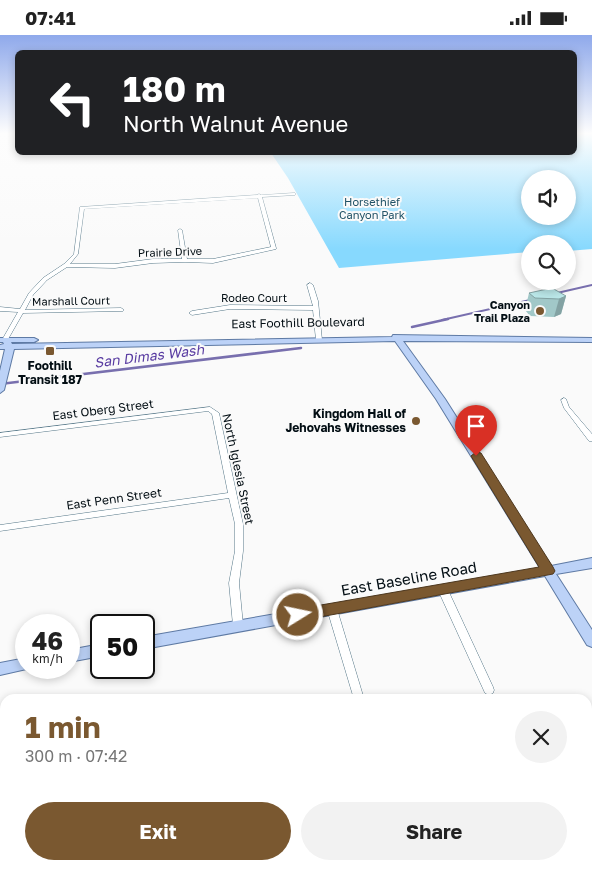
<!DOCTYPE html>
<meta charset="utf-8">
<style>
body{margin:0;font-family:"Golos Text",sans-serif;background:#f2f2f2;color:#222;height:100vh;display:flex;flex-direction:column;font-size:19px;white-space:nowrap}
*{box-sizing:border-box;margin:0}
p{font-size:16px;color:#767676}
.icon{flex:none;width:28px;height:28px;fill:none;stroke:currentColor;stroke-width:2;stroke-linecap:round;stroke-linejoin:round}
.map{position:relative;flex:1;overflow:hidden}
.panel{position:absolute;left:0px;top:659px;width:592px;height:176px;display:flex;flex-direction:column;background:#fff;border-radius:15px 15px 0 0;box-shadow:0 2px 8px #0003}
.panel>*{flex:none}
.banner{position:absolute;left:15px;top:15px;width:562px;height:105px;border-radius:8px;box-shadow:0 2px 8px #0003;background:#202124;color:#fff;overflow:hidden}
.controls{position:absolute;left:521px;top:135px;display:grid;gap:10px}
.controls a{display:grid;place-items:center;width:55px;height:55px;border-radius:50%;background:#fff;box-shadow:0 2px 8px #0003;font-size:25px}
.speed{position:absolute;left:15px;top:579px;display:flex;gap:10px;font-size:25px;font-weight:700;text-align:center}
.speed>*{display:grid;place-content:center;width:65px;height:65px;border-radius:50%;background:#fff;box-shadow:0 2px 8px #0003;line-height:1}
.speed small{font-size:12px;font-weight:400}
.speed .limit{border:2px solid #111;border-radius:8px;background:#fff;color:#111}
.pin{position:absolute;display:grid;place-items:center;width:42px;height:42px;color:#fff;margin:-51px -21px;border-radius:50% 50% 50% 0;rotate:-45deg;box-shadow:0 0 5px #0007}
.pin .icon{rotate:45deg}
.me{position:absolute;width:55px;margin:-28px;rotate:80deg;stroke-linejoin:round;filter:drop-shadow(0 0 4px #0008)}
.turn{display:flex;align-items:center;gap:18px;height:105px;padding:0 25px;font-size:22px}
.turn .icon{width:65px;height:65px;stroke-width:2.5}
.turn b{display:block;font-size:35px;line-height:42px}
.round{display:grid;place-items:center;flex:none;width:52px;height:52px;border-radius:26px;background:#f2f2f2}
.head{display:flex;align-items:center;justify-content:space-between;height:85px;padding:0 25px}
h1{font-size:30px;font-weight:700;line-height:38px;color:#7a5830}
.action{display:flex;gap:10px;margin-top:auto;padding:10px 25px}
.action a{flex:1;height:58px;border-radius:30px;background:#7a5830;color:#fff;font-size:20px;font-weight:700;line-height:58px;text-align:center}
.action a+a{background:#f2f2f2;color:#222}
.status{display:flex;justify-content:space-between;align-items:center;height:35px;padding:0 25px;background:#fff;direction:ltr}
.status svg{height:14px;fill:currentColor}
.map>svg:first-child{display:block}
.green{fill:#87d9fe;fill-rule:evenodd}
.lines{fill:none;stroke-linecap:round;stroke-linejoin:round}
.stream-far1{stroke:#786fae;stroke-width:2}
.stream{stroke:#786fae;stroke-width:2.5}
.minor-casing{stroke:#547687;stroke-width:1}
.major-casing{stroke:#5e7aa4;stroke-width:2}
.highway-casing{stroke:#5e7aa4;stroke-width:2}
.minor{fill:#fff;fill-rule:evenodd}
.major{fill:#bcd2f7;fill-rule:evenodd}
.highway{fill:#8fb4f2;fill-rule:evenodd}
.wall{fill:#a1c8c8}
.shaded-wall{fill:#83a2a3}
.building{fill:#bbe8e9;stroke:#83a2a3}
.route{fill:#7a5830;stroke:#4f391f}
.poi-dot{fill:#7a5830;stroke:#fafafa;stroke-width:2}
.labels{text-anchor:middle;stroke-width:4;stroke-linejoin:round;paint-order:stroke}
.far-park-label{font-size:11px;fill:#225367;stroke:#fafafa}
.far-street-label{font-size:11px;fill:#030e14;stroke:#fafafa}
.far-poi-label{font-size:11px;font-weight:bold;fill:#030e14;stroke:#fafafa;text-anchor:end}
.street-label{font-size:12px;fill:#030e14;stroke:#fafafa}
.poi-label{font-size:12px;font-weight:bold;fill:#030e14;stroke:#fafafa}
.water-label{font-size:14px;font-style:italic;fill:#5a3da2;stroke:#fafafa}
.near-street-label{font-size:15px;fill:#030e14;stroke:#fafafa}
</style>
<div class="status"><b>07:41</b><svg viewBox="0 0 49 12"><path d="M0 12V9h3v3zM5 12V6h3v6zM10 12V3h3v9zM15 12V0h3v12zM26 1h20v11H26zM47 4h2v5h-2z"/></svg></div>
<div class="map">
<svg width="592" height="834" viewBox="0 0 592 834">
<rect width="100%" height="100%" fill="#fafafa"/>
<path class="green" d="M575,98H592V214L568,216V209H530V217L339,233L288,143L271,118H575ZM530,144H568V181H530Z"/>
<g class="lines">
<g class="stream-far1">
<path d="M557,258L592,250"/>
<path d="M442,285L530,265"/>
</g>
<g class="stream">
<path d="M412,292L448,284"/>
<path d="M0,349L301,313"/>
</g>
<g class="minor-casing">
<g id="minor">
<path d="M294,158H295V160L262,162L276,213V214L213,228L185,227L153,228L115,233L67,232L47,245L33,260L25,275L121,273L124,275L123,276L23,278L7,306L5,307L2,305L18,277L0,276V272L20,274L29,258L43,243L64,229L74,219L80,172L257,160L259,159L261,160ZM258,163L271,212L213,224H187L182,195L180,194L178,195L182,224H153L115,229H70L78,219L84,174Z"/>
<path d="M310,248L313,250L318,266L322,305L319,307L316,305L313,275L230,274L192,280L189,278L192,276L230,270L313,271L307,250Z"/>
<path d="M564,363L566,364L569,372L592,399V406H589L564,373L561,365Z"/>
<path d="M210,372L219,378L243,489V516L239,548L243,590L241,593L238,594L235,593L233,590L229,548L235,516V489L229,463L0,496V490L228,458L212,379L208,376L0,402V398Z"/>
<path d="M443,551L446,552L448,555L493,652L494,655L493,658L489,660L485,658L438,555L440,552Z"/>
<path d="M332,570L335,571L337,574L364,664H354L327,574L329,571Z"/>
</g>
</g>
<g class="major-casing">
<g id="major">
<path d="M393,300L592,303V307L403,306L445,364L551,531L592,523V533L556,539L592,595V612L587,610L545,541L144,614V602L540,533L436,364L395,306L14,314L4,355L0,358V336L5,314H0V310L4,309L3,307H0V303H34L38,305L34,307H11L12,309L392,302Z"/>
<path d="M101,609V621L69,627V615Z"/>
<path d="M26,623V632L31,633L0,640V628Z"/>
</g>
</g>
<g class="highway-casing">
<g id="highway">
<path d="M588,736H592V762L588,763Z"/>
<path d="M592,766V784L588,785V767Z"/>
<path d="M592,789V807L588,808V790Z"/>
<path d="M5,807V825L0,826V808Z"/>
<path d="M592,809V827L588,828V810Z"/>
<path d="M249,830H284L282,834H247Z"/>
<path d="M436,830H471L469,834H434Z"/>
<path d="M518,830H553L551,834H516Z"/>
</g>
</g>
<use href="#minor" class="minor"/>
<use href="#major" class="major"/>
<use href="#highway" class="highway"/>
</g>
<path class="wall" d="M529,258L566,261L561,279L554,282L530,281L525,275Z"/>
<path class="shaded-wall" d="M566,261L561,279L554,282L559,264Z"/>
<path class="building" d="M552,253L566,261L559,264L535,263L529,258Z"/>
<linearGradient id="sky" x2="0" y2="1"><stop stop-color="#8fa9eb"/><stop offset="0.46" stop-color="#fdfdfd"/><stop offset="1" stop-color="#fdfdfd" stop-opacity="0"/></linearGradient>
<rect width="592" height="214" fill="url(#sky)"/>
<path class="route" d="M476,417L481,418L553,532L555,536L553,539L298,586L293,584L291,580L293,576L298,574L539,532L471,421Z"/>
<g class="poi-dot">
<circle cx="540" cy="276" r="5"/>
<rect x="45" y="311" width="10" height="10" rx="2.5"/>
<circle cx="416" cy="386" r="5"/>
</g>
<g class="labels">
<g class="far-park-label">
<text x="372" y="171">Horsethief<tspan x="372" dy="13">Canyon Park</tspan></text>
</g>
<g class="far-street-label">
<text transform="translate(170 217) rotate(-2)" y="4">Prairie Drive</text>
<text x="254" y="267">Rodeo Court</text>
<text transform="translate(71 266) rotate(-1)" y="4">Marshall Court</text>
</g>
<g class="far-poi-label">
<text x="530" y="274">Canyon<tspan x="530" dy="13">Trail Plaza</tspan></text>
</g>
<g class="street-label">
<text transform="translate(298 288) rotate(-1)" y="4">East Foothill Boulevard</text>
<text transform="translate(103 375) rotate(-7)" y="4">East Oberg Street</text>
<text transform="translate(238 434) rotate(78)" y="4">North Iglesia Street</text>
<text transform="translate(114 464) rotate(-8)" y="4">East Penn Street</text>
</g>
<g class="poi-label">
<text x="50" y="335">Foothill<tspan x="50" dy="14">Transit 187</tspan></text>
<text x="406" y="383" text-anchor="end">Kingdom Hall of<tspan x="406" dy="14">Jehovahs Witnesses</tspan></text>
</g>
<g class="water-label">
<text transform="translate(149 321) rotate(-7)" y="5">San Dimas Wash</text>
</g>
<g class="near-street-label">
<text transform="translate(409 544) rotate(-10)" y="5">East Baseline Road</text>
</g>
</g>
</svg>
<div class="controls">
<a><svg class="icon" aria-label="sound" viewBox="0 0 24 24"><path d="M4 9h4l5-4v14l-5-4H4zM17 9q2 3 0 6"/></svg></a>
<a><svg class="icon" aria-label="search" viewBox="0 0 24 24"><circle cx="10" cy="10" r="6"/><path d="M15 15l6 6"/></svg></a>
</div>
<div class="speed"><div>46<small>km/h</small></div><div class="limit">50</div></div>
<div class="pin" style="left:476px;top:421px;background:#d93025"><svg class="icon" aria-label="arrive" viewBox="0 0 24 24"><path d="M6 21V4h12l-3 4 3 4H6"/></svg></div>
<svg class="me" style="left:298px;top:580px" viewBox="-20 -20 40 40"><circle r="17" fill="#7a5830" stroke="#fff" stroke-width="3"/><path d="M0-11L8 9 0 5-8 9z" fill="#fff"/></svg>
<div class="banner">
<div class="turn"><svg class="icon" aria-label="left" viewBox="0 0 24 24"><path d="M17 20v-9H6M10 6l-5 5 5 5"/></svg><div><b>180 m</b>North Walnut Avenue</div></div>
</div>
<section class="panel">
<div class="head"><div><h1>1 min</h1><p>300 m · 07:42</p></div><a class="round"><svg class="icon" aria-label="close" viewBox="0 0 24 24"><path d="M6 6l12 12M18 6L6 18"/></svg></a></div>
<div class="action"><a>Exit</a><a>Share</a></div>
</section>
</div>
